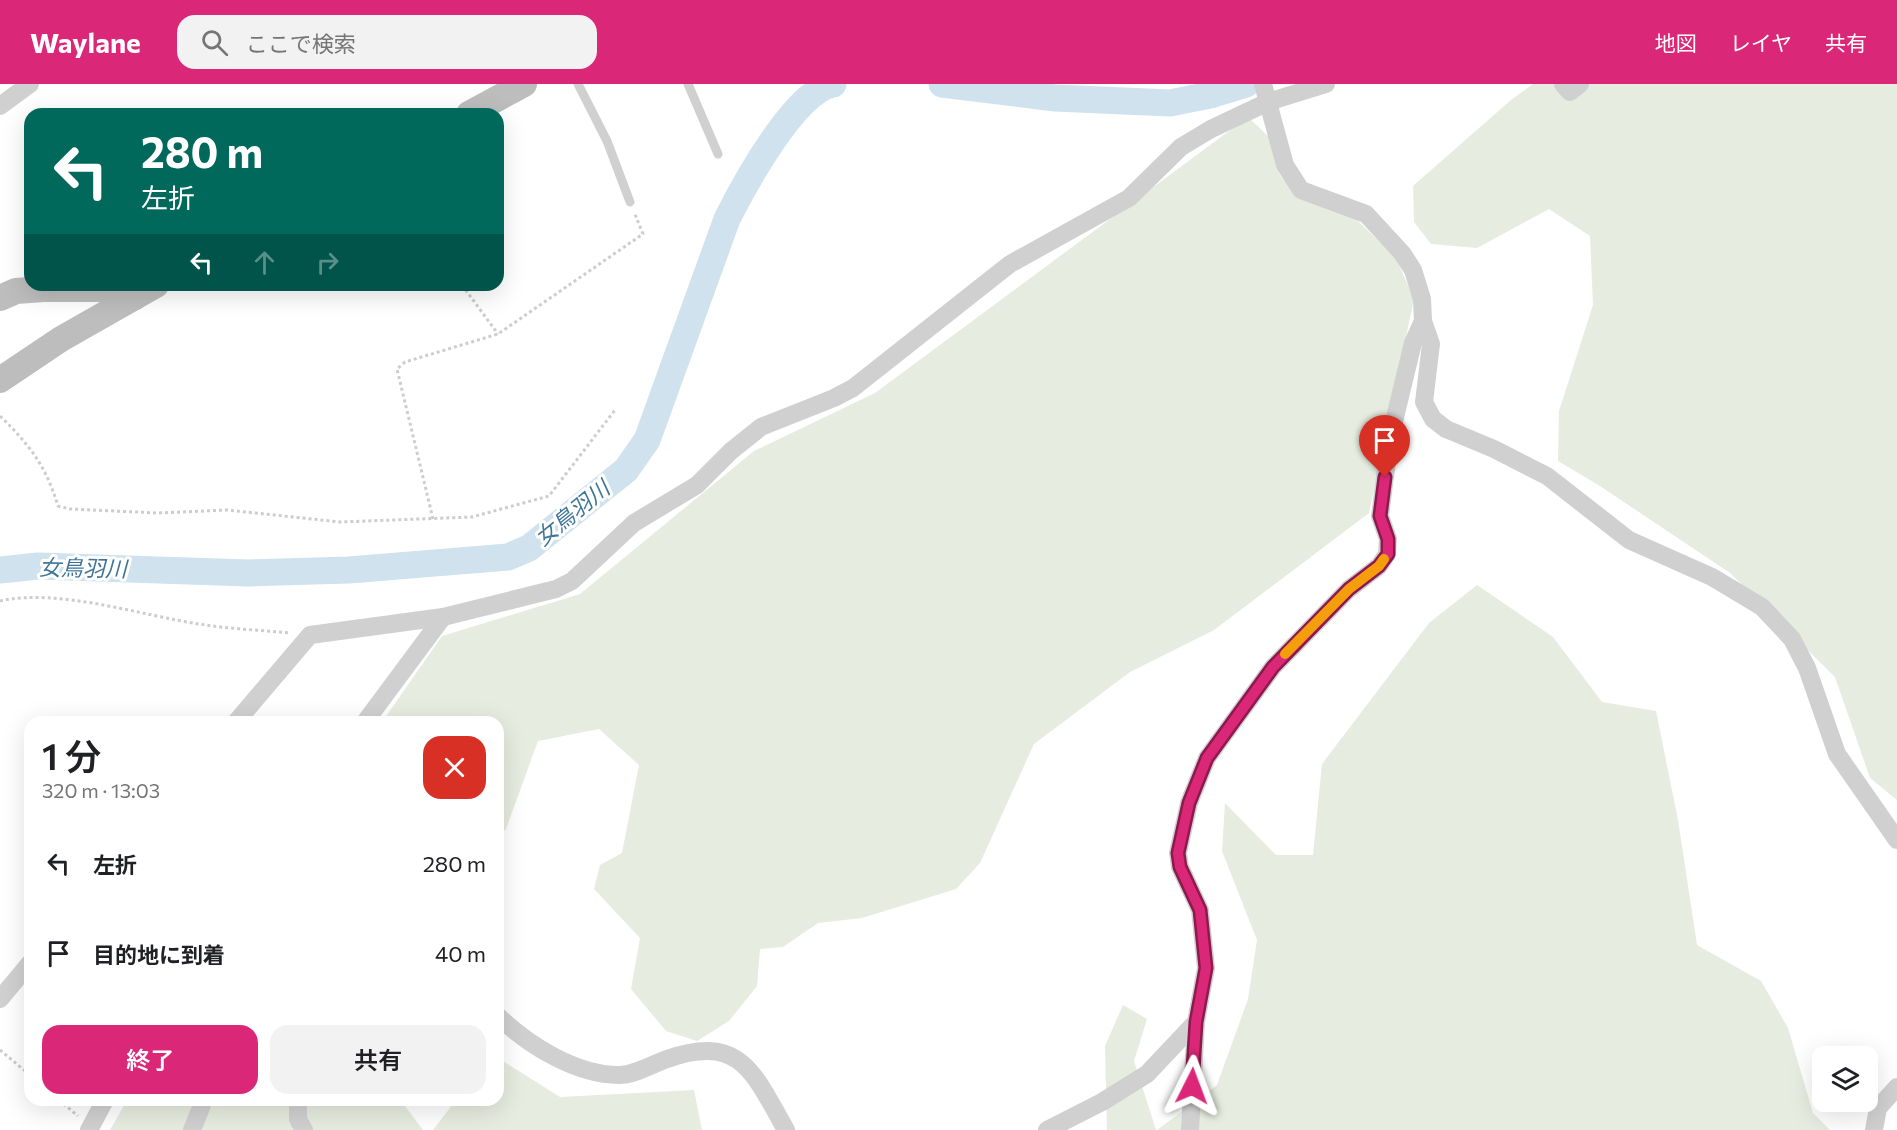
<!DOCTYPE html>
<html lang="ja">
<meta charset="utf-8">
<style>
body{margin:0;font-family:Commissioner,"Noto Sans JP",sans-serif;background:#f2f2f2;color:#202124;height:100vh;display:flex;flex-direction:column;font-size:22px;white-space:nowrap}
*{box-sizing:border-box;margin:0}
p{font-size:20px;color:#757577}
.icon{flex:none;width:33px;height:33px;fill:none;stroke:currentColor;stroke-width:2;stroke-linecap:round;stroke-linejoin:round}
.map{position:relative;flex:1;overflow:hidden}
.drawer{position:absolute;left:24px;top:632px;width:480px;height:390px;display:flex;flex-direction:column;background:#fff;border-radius:18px;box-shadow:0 6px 24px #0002}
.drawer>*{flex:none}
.guide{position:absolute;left:24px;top:24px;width:480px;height:183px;border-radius:18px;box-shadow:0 6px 24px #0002;background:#00695c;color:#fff;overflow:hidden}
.buttons{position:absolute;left:1812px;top:962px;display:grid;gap:12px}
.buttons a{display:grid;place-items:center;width:66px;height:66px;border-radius:12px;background:#fff;box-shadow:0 6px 24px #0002;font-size:30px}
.pin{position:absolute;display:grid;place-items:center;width:51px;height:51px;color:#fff;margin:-62px -26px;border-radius:50% 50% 50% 0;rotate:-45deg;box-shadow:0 0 6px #0007}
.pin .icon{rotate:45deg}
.me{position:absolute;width:66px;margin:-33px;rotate:3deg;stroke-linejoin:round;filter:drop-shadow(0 0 4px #0008)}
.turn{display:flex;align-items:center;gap:21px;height:126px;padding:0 18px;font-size:27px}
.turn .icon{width:78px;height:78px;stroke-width:2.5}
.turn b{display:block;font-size:42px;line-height:51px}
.lanes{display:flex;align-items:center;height:57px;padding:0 18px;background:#0003;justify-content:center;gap:30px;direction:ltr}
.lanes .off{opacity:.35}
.round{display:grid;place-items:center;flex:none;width:63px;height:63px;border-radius:18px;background:#f2f2f2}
.head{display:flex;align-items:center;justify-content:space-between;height:102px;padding:0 18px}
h1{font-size:36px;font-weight:600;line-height:45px}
.primary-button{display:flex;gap:12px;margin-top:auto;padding:12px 18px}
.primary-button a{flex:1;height:69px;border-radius:18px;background:#db2777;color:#fff;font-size:24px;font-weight:600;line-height:69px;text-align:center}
.primary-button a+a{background:#f2f2f2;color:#202124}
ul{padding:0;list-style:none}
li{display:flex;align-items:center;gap:18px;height:90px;padding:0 18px}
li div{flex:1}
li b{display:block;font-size:22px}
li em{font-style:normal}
header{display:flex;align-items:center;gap:36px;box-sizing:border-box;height:84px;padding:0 30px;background:#db2777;color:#fff}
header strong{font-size:28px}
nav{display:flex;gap:33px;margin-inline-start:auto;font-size:21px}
.search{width:420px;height:54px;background:#f2f2f2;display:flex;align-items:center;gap:15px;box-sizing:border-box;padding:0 21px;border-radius:18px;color:#757577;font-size:22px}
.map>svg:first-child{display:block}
.green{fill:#e6ecdf}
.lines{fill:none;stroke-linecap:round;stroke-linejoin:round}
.river{stroke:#cfe2ee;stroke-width:27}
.path{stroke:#cdcdcd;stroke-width:3;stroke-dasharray:3 3;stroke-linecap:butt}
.lane{stroke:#d0d0d0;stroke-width:9}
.street{stroke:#d0d0d0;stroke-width:18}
.secondary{stroke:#bdbdbd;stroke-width:26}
.route-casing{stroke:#8e194d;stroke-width:15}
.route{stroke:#db2777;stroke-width:10}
.slow{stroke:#f59e0b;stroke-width:10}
.labels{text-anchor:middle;stroke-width:6;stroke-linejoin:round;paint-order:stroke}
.water-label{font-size:22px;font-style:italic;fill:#3f7597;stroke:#fff}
</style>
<header>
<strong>Waylane</strong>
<div class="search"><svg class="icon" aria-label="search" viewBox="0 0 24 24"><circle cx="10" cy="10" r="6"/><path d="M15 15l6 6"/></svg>ここで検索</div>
<nav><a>地図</a><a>レイヤ</a><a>共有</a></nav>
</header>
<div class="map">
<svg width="1897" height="1046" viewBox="0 0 1897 1046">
<rect width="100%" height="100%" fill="#fff"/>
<g class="green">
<path d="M1533,0H1897V716L1870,694L1835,593L1730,489L1600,402L1558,377L1559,327L1593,221L1590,152L1549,125L1477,164L1431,160L1414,138L1413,102L1511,16Z"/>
<path d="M1248,33L1271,55L1280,91L1298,114L1357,136L1396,174L1414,215L1369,429L1214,546L1130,588L1034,660L980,779L956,805L862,834L818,839L783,863L760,865L757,902L729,937L697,957L666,947L631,905L640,854L594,805L600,781L622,769L639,681L599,645L538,657L506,745L498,753V638H382L442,552L580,510L754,367L875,309Z"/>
<path d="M1477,501L1553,553L1602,618L1656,627L1678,736L1697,861L1761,897L1788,944L1813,1029L1830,1046H1157L1217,1001L1248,915L1257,856L1222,767L1225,719L1276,771H1313L1322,680L1429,539Z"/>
<path d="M1123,921L1147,935L1134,977L1156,1046H1107L1105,962Z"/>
<path d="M498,974L560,1013L694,1006L702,1046H433L456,1016H498Z"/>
<path d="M127,1016H396L402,1018L423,1046H110Z"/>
</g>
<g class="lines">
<g class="river">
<path d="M942,0L1055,14L1170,19L1210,11L1246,0"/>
<path d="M0,486L38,482L249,489L349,486L508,473L529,464L626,386L647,356L727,135C744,101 795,7 833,0"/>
</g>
<g class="path">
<path d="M462,201L498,250"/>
<path d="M0,332C29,360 46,382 58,422L70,425L158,429L227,426L340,438L472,433L549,412L615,326"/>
<path d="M433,435L397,285L405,278L498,250L643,150L634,128"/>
<path d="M0,517C58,504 140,531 199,540C229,545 260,546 290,549"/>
<path d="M0,966L30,991"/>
<path d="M59,1016L78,1032"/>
</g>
<g class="lane">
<path d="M578,0L607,57L630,118"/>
<path d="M688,0L718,70"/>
</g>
<g class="street">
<path d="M1263,0L1285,81L1301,106L1366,130L1402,169L1413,186L1422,215L1423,237L1431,260L1424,318L1433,335L1446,345L1494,365L1547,392L1629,456L1712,493L1762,523L1792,555L1807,584L1837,670L1897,756"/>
<path d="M1563,0L1570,8L1580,0"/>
<path d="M0,22L30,0"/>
<path d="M236,638L310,551L443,533L556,505L572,497L634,439L697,401L731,367L761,343L834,314L853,304L1010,180L1129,114L1181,63L1211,45L1268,18L1326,0"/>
<path d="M365,638L443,533"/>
<path d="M0,915L30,879"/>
<path d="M498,932C528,961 576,991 619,991C634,991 653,980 667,975C741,949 754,990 786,1046"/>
<path d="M298,1016V1035L304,1046"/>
<path d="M89,1046L105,1016"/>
<path d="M192,1046L204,1016"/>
<path d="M1047,1046L1102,1018L1147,990L1196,938"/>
<path d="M1190,1046L1196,938L1206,884L1200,826L1180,783L1178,769L1189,719L1207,674L1273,583L1349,505L1379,482L1387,470L1388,455L1380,432L1390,354L1413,259L1423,237"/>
<path d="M1874,1046L1878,1024L1897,1003"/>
</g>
<g class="secondary">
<path d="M469,30L524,0"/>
<path d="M0,214L16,207L43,205H121L135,213"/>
<path d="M0,296L61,255L156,201"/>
</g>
</g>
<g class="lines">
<g class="route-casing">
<path id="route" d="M1192,1002L1196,938L1206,884L1200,826L1180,783L1178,769L1189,719L1207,674L1273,583L1349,505L1379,482L1388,470V455L1380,432L1385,393"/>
</g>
<use href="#route" class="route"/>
<path class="slow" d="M1285,570L1349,505L1379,482L1384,475"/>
</g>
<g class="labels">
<g class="water-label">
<text transform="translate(572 429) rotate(-39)" y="8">女鳥羽川</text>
<text transform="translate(83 484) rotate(1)" y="8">女鳥羽川</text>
</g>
</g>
</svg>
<div class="buttons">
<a><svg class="icon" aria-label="layers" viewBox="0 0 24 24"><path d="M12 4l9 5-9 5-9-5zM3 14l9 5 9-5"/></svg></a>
</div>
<div class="pin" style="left:1385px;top:393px;background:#d93025"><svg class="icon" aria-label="arrive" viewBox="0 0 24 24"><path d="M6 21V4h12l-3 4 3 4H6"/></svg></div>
<svg class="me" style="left:1192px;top:1002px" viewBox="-20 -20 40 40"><path d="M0-17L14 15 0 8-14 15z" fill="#db2777" stroke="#fff" stroke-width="4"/></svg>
<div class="guide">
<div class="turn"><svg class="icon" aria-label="left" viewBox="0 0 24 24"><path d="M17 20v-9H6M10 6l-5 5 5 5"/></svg><div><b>280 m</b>左折</div></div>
<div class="lanes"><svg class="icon" aria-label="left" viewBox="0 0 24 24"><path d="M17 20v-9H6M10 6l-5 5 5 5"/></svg><svg class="icon off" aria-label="ahead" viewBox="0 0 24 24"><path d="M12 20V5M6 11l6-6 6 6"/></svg><svg class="icon off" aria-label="right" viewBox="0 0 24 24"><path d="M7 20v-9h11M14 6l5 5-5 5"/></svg></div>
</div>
<section class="drawer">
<div class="head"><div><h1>1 分</h1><p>320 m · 13:03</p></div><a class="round" style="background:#d93025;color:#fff"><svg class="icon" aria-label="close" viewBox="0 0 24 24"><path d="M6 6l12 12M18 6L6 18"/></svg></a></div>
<ul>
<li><svg class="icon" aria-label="left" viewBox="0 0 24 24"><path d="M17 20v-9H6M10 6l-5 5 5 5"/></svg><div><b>左折</b></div><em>280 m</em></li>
<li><svg class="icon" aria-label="arrive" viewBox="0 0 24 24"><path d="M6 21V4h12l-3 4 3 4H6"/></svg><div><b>目的地に到着</b></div><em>40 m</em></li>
</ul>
<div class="primary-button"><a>終了</a><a>共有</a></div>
</section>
</div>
